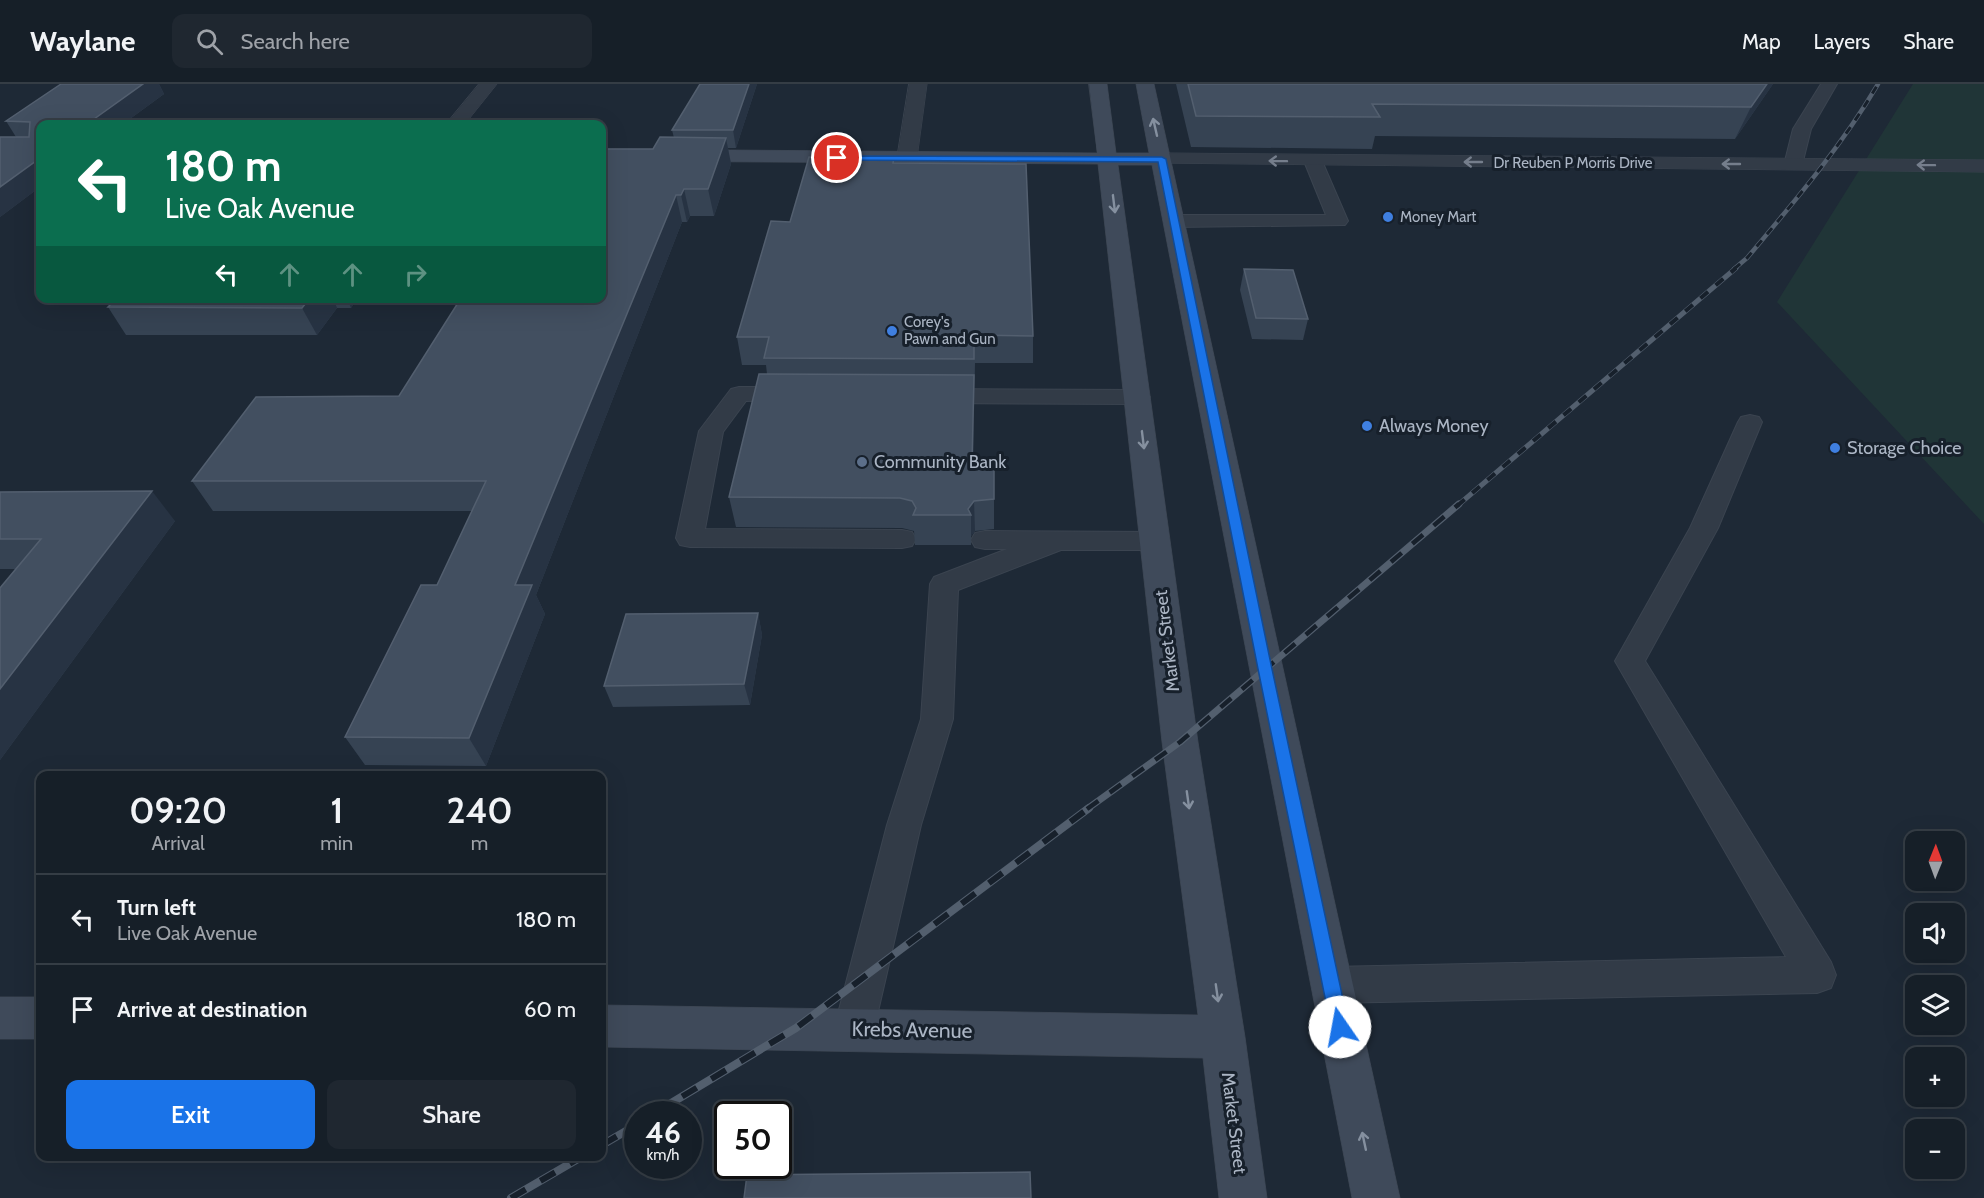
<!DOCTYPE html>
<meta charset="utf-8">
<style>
body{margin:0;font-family:Cabin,sans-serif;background:#1f2730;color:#f1f3f6;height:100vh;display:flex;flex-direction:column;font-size:22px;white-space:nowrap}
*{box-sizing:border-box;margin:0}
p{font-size:20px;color:#9ea2a8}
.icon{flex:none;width:33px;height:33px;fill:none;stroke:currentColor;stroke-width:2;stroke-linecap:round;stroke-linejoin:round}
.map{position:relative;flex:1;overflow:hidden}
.side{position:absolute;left:36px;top:687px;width:570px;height:390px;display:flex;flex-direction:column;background:#161f28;border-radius:12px;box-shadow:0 6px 24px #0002,0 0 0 2px #353d45}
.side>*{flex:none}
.banner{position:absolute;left:36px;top:36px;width:570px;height:183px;border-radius:12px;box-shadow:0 6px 24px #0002,0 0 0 2px #353d45;background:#0b6e4f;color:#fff;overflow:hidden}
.needle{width:39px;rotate:1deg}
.fabs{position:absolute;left:1905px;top:747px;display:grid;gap:12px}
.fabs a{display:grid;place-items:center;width:60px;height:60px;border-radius:12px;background:#161f28;box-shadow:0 6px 24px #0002,0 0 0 2px #353d45;font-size:30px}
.speed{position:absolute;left:624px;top:1017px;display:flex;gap:12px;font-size:30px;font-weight:700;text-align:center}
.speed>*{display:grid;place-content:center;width:78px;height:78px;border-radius:50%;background:#161f28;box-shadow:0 6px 24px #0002,0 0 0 2px #353d45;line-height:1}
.speed small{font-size:15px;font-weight:400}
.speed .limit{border:3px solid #111;border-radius:9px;background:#fff;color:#111}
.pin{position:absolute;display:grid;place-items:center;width:51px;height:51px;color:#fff;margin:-26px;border:3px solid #fff;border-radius:50%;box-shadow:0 2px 6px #0007}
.me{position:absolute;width:66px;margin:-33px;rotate:348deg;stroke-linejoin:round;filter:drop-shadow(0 0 4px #0008)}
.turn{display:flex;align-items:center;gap:21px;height:126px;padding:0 30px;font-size:27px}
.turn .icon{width:78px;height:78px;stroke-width:2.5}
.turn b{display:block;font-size:42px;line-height:51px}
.lanes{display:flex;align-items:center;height:57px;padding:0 30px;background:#0003;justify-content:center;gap:30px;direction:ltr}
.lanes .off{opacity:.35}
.eta{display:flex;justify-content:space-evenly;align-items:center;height:102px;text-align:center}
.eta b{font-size:36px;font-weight:600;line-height:42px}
.cta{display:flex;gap:12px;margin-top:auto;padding:12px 30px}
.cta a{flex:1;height:69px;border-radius:12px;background:#1a73e8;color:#fff;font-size:24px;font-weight:600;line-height:69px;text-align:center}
.cta a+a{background:#1f2730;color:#f1f3f6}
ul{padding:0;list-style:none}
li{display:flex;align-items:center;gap:18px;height:90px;padding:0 30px;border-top:2px solid #353d45}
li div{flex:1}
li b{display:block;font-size:22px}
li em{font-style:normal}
header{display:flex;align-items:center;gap:36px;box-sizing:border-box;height:84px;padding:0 30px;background:#161f28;border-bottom:2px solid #353d45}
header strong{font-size:28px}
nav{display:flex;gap:33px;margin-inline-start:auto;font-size:21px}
.search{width:420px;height:54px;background:#1f2730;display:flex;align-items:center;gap:15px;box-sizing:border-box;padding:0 21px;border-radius:12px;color:#9ea2a8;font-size:22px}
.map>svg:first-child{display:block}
.green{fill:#203537}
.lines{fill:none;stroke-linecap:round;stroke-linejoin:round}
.lane-casing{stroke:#3b4450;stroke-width:2}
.street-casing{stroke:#3b4450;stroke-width:1}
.secondary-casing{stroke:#3b4450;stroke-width:1}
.lane{fill:#323b47;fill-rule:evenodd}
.street{fill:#323b47;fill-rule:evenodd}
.secondary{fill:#3f4a5a;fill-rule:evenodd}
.rail-far3-casing{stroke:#535f6e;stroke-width:4.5}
.rail-far2-casing{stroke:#535f6e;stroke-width:5}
.rail-far1-casing{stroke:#535f6e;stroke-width:7}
.rail-casing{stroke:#535f6e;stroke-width:8}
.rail-far3{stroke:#17202b;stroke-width:3;stroke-dasharray:8;stroke-linecap:butt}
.rail-far2{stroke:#17202b;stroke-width:4;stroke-dasharray:10;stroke-linecap:butt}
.rail-far1{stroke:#17202b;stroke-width:4.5;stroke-dasharray:14;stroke-linecap:butt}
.rail{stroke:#17202b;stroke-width:6;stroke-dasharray:17;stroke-linecap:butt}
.wall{fill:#364353}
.shaded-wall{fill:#273343}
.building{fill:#424f60;stroke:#535f6f;stroke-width:1.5}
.oneway{stroke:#85909f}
.oneway2{stroke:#757e8c}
.route{fill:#1a73e8;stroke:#114b97;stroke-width:1.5}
.shop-dot{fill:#3f7fe0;stroke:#17202b;stroke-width:2}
.service-dot{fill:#5c6f8a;stroke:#17202b;stroke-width:2}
.labels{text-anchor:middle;stroke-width:6;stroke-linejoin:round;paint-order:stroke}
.far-street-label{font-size:15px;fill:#abb5c4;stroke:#17202b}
.far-poi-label{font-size:15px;fill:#abb5c4;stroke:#17202b;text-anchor:start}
.poi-label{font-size:18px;fill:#abb5c4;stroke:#17202b;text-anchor:start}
.street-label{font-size:18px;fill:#abb5c4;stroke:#17202b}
.near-street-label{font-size:21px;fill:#abb5c4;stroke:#17202b}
</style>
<header>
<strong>Waylane</strong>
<div class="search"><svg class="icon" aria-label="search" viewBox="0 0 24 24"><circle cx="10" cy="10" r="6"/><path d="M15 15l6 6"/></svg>Search here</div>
<nav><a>Map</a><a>Layers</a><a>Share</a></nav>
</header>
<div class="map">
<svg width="1984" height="1114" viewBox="0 0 1984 1114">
<rect width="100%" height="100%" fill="#1e2936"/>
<path class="green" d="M1913,0H1984V440L1777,218Z"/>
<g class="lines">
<g class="lane-casing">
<g id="lane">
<path d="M1821,0H1837L1811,45L1802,81L1799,85H1787L1784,81L1793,45Z"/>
<path d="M1313,72L1319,73L1322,77L1348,137L1345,141L1175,143L1168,141L1165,137L1168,133L1175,131H1326L1304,77L1307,73Z"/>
<path d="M739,303H796L804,305L808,310L804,315L746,317L723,348L705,445L902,446L912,448L916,455L912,462L902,464L690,463L680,461L676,454L699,347L731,305Z"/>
<path d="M934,305L1138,306L1146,308L1150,313L1146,318L1138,320L934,319L926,317L922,312L926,307Z"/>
<path d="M1750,331L1759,333L1762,338L1718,444L1645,577L1831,878L1836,891L1831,904L1817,909L1331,919L1317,914L1312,901L1317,888L1331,883L1786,873L1615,577L1690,444L1738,338L1741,333Z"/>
<path d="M985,447L1155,448L1165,450L1169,457L1165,464L1155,466H1061L958,506L953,635L921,741L874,945L868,959L854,964L840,959L834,945L887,741L921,635L930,500L934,493L1007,465H985L975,463L971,456L975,449Z"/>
</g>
</g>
<g class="street-casing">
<g id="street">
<path d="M479,0H497L465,40H446Z"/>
<path d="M909,0H927L917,74L914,78H900L897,74Z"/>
<path d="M1162,69L1984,76V88L1155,79L1152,75L1155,71Z"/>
</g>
</g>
<g class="secondary-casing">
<g id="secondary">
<path d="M1089,0H1107L1116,69H1149L1136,0H1154L1400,1114H1352L1152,81H1118L1198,658L1245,953L1267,1114H1219L1203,974L602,963V921L1198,931L1162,658L1098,80L602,77V65L1097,69Z"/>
<rect x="0" y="913" width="40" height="42"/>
</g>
</g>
<use href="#lane" class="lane"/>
<use href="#street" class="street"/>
<use href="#secondary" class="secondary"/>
<g class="rail-far3-casing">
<path id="rail-far3" d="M1734,185L1747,174C1794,118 1841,63 1878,0"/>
</g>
<g class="rail-far2-casing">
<path id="rail-far2" d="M1457,422L1736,184"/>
</g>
<g class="rail-far1-casing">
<path id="rail-far1" d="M1087,725L1180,658L1459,420"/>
</g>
<g class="rail-casing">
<g id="rail">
<path d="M653,1030L796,944L1089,724"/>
<path d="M602,1061L638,1040"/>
<path d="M511,1114L583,1072"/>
</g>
</g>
<use href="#rail-far3" class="rail-far3"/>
<use href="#rail-far2" class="rail-far2"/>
<use href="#rail-far1" class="rail-far1"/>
<use href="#rail" class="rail"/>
</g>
<g class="wall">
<path d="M61,0H159L164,10L123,40H40V103L0,133L16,53L6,37Z"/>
<path d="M757,0L736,64H728L731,80L714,132H690L687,138H682L536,511L545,530L486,682L365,681L345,653L437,501L472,427H213L192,397L399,312L653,65L674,54L672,46Z"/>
<path d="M1176,0H1773L1735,55L1375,52L1372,65L1191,63Z"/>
<path d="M894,79L1033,252V279H975L973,380H994V445L975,447L971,452V461H915L914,447L902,444L736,443L729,413L767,290L766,281H742L737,253L790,138Z"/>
<path d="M1244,185L1308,235L1303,256L1252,255L1240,206Z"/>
<path d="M117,214H358L351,224H337L317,251H126L108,223Z"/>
<path d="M0,408L175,437L0,676V504L15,485H0Z"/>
<path d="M758,529L762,551L750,621L613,623L604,602Z"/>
</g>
<g class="shaded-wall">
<path d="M143,0H159L164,10L123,40H87Z"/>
<path d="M749,0H757L736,64L733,46Z"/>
<path d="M1767,0H1773L1735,55L1751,23Z"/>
<path d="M726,54L731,80L714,132L708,105Z"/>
<path d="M40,74V103L0,133V103Z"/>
<path d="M684,105L690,132L687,138L681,111Z"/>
<path d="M676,111L682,138L536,511L545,530L486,682L469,654L515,501Z"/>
<path d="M310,214H333L337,224L317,251L302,224Z"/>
<path d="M347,214H358L351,224Z"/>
<path d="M974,291V321L973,410L972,380Z"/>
<path d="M152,407L175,437L0,676V605Z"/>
<path d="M974,417L975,447L971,452V431L968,425Z"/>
<path d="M758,529L762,551L750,621L744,600Z"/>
</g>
<g class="building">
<path d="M61,0H143L87,40H40V74L0,103V53H29L30,38L6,37Z"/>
<path d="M700,0H749L733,46H672Z"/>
<path d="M1188,0H1767L1751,23L1372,20L1380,33L1196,32Z"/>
<path d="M660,53L726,54L708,105H684L681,111H676L515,501H532L469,654L345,653L421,501H437L486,397H192L256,313L399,312L461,214H602V65H653Z"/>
<path d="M809,73L894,74L893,79L1026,80L1033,252L974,251V275L764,274L769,253H737L771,137L790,138Z"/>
<path d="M1244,185L1293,186L1308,235L1256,234Z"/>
<path d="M117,214H310L302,224L108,223Z"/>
<path d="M759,290L974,291L972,380H994V415L974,417L968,425L971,431H913L916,424L912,417L900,414L729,413Z"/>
<path d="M152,407L0,605V504L41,455H0V408Z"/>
<path d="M758,529L744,600L604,602L626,530Z"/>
<path d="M1030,1088L1031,1114H744L747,1091Z"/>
</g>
<defs><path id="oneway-shaft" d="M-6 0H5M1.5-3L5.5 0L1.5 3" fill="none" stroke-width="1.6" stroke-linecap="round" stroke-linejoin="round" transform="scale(1.5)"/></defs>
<g class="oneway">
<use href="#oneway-shaft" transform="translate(1155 43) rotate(-103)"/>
<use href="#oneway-shaft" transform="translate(1114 120) rotate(83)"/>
<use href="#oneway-shaft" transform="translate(1143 356) rotate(83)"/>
<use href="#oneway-shaft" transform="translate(1188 716) rotate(82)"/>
<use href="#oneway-shaft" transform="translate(1217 909) rotate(82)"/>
<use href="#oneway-shaft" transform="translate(1364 1057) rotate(-102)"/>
</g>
<g class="oneway2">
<use href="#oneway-shaft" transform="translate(1278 77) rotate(-179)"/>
<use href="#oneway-shaft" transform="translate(1473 78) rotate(-180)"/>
<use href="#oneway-shaft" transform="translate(1731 80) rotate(-180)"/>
<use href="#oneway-shaft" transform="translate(1926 81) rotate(-179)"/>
</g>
<path class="route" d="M834,72L1162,73L1166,75L1272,585L1349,943L1346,950L1340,952L1334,950L1331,943L1258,585L1158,78L837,76L833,74Z"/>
<g class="shop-dot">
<circle cx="1388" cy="133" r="6"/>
<circle cx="892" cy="247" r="6"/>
<circle cx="1367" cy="342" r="6"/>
<circle cx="1835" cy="364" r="6"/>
</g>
<circle class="service-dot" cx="862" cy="378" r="6"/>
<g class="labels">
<g class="far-street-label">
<text x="1573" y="84">Dr Reuben P Morris Drive</text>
</g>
<g class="far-poi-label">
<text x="1400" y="138">Money Mart</text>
<text x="904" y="243">Corey's<tspan x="904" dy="17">Pawn and Gun</tspan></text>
</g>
<g class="poi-label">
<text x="1379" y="348">Always Money</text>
<text x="1847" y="370">Storage Choice</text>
<text x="874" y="384">Community Bank</text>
</g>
<g class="street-label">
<text transform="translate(1167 557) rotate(-97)" y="6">Market Street</text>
<text transform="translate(1234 1039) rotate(83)" y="6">Market Street</text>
</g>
<g class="near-street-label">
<text transform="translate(912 946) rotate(1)" y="7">Krebs Avenue</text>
</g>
</g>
</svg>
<div class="fabs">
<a><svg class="needle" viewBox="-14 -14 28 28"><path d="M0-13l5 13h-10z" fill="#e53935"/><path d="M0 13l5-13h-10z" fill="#9ea2a8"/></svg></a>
<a><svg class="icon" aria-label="sound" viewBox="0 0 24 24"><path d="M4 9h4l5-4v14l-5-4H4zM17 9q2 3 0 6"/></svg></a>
<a><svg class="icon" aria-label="layers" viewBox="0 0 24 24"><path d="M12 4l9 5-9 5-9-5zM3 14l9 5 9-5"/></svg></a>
<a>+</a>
<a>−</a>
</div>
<div class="speed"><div>46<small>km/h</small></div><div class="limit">50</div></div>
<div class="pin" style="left:837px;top:74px;background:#d93025"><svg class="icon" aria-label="arrive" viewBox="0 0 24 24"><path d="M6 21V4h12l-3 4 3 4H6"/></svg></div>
<svg class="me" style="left:1340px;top:943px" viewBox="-20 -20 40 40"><circle r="19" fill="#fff"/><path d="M0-13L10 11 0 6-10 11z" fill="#1a73e8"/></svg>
<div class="banner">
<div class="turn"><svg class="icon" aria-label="left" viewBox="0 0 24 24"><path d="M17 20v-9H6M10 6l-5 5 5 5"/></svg><div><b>180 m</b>Live Oak Avenue</div></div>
<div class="lanes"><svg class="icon" aria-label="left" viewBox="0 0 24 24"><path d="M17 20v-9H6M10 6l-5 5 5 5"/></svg><svg class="icon off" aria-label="ahead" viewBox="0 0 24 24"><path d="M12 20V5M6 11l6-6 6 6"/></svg><svg class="icon off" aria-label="ahead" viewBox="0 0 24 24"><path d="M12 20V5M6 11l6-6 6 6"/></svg><svg class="icon off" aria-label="right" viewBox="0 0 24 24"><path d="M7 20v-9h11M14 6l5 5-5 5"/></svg></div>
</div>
<section class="side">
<div class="eta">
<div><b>09:20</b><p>Arrival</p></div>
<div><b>1</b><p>min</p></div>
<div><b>240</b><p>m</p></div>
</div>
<ul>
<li><svg class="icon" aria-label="left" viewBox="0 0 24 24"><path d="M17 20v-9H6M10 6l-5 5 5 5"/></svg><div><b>Turn left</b><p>Live Oak Avenue</p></div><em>180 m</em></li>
<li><svg class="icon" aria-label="arrive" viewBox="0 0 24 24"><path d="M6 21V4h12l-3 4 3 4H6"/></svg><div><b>Arrive at destination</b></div><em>60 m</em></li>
</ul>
<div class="cta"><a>Exit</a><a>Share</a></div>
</section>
</div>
